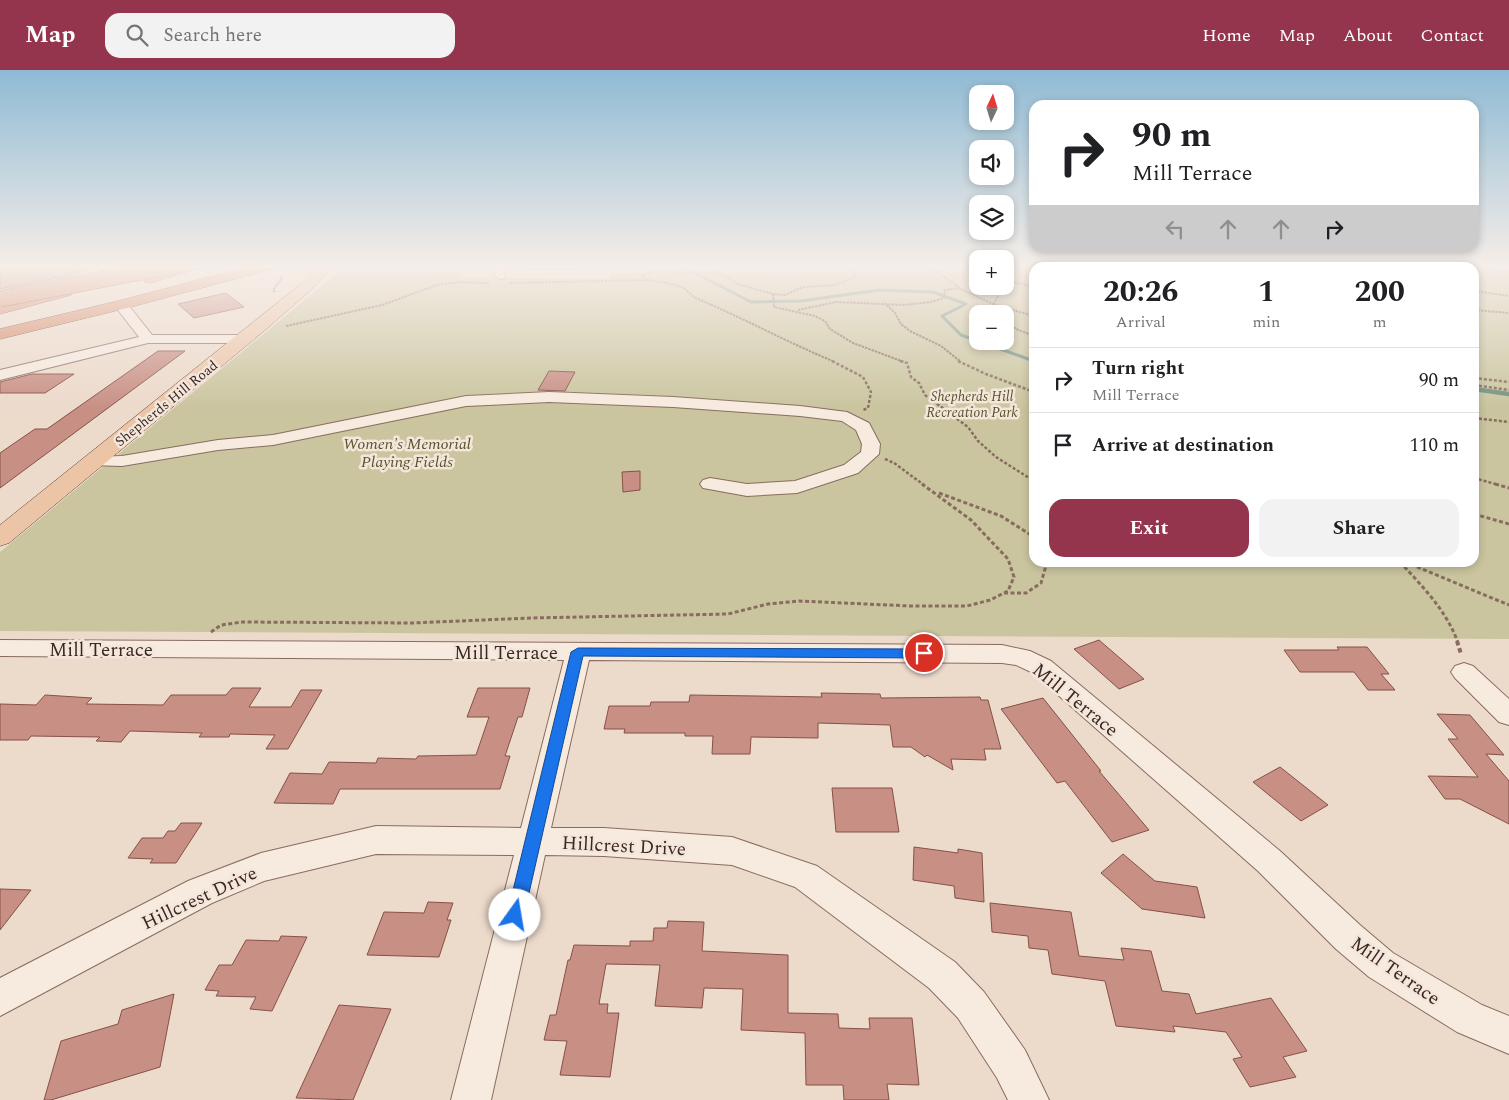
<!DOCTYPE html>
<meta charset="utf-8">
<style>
body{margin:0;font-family:Spectral,serif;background:#f2f2f2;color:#202124;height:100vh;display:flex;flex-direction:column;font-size:19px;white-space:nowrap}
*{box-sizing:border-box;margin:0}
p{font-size:16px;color:#757577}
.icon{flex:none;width:28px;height:28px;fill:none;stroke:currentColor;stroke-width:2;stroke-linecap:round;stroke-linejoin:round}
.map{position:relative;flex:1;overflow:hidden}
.panel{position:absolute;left:1029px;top:192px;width:450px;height:305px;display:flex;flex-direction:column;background:#fff;border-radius:15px;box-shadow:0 2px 8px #0003}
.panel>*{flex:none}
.hud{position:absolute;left:1029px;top:30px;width:450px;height:152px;border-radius:15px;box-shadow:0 2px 8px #0003;background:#fff;color:#202124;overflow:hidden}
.needle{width:32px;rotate:4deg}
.tools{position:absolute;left:969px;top:15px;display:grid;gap:10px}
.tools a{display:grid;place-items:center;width:45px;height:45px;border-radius:10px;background:#fff;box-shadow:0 2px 8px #0003;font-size:25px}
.pin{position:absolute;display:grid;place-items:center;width:42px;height:42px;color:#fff;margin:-21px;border:2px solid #fff;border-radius:50%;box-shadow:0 1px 5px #0007}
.me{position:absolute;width:55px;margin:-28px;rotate:13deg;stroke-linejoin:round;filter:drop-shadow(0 0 4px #0008)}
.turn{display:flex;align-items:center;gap:18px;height:105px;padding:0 20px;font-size:22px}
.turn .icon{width:65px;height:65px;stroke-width:2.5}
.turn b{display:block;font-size:35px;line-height:42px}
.lanes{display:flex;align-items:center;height:48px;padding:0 20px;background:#0003;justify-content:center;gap:25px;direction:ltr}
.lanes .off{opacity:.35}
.eta{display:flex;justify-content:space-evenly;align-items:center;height:85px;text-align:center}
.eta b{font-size:30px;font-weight:700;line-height:35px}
.primary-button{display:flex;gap:10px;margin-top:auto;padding:10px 20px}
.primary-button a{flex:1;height:58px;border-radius:15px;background:#94344d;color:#fff;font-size:20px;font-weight:700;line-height:58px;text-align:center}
.primary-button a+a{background:#f2f2f2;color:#202124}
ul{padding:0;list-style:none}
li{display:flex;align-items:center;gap:15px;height:65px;padding:0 20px;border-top:1px solid #e0e0e0}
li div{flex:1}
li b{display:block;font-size:19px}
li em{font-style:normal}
header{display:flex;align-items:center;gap:30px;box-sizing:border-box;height:70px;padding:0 25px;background:#94344d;color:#fff}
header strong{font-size:24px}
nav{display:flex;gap:28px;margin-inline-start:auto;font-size:18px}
.search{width:350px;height:45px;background:#f2f2f2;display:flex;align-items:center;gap:12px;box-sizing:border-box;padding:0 18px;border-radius:15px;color:#757577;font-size:19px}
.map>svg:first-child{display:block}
.green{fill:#cac59f;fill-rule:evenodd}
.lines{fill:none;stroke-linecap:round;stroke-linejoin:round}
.stream-far1{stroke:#729081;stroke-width:3}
.stream{stroke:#729081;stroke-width:4.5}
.building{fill:#c88f84;stroke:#865148}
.minor-casing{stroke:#896c60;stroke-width:2}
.major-casing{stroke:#573b34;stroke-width:1}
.highway-casing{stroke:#573b34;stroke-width:1}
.path-far3{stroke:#896c60;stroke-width:2;stroke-dasharray:2.5 1;stroke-linecap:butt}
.path-far2{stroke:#896c60;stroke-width:2.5;stroke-dasharray:3 2;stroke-linecap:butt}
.path-far1{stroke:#896c60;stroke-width:3;stroke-dasharray:4 2.5;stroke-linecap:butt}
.path{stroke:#896c60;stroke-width:4;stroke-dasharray:4.5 3;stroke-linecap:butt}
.minor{fill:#f7eadf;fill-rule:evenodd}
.major{fill:#ecc5a7;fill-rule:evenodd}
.highway{fill:#d48664;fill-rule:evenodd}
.highway-bridge-casing{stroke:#573b34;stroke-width:17;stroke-linecap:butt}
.highway-bridge{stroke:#d48664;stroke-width:16}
.route{fill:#1a73e8;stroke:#114b97}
.labels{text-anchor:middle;stroke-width:5;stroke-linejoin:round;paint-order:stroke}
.far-park-label{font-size:14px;font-style:italic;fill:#55552b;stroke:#f4e6db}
.far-street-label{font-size:14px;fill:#3a2822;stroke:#f4e6db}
.park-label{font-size:16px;font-style:italic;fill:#55552b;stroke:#f4e6db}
.near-street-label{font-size:19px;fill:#3a2822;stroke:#f4e6db}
</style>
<header>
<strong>Map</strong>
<div class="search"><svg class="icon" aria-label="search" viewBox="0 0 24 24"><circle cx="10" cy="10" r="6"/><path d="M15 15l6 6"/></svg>Search here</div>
<nav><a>Home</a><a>Map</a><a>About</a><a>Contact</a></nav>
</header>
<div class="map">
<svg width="1509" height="1030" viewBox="0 0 1509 1030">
<rect width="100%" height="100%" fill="#ecdacb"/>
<path class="green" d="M347,195H471L460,208L608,209L615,195H977L978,216H1005V195H1509V569L0,561V482ZM1034,198H1474V492H1034ZM978,244H1005V271H978Z"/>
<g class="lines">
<g class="stream-far1">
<path d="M680,195L751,232L801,231L879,220L933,222L966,234L942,246L961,265L978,271"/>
<path d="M978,271L1034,291"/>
</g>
<path class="stream" d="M1474,319L1509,324"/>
</g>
<g class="building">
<path d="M0,195H90L89,198L62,207L0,219Z"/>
<path d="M226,223L244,237L194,248L178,234Z"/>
<path d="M158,281H185L0,418V383L35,359H47Z"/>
<path d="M549,301L575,302L565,321L538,320Z"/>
<path d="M32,304H74L45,323H0V312Z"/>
<path d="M640,401V420L623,422L622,402Z"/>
<path d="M1099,570L1144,609L1119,619L1074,579Z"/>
<path d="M1337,577H1367L1389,604H1381L1395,620H1368L1354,602H1300L1284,580H1339Z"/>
<path d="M232,618H261L249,637H291L301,620H322L288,679H266L275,665L230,664L229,667H199L202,663L130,661L121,672L96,671L100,667L31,666L28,670H0V634L36,635L45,625L92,628L86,634L163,635L171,625H226Z"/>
<path d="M478,618H530L522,647H518L505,686H510L500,719H340L333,734L274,733L290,703L322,704L329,692L376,693L378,688L416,689L418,686L476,685L489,647H467Z"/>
<path d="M821,623L880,624L881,628L980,627L981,630H988L1001,679H984L986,690L951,689L953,700L927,685L925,687L911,677H893L890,655L818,653V668L751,667L750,684H712L713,666H685V663H624L625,659H604L609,636H650L651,632H689L690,625L822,627Z"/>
<path d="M1043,628L1101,701H1099L1149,760L1112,772L1065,711L1057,713L1001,639Z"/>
<path d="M1437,644L1470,645L1504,685L1486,684L1509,711V754L1460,729H1445L1428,706L1478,707L1448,669H1458Z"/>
<path d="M1280,697L1328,735L1301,751L1253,712Z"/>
<path d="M832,718H892L899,762H836Z"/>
<path d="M181,753H202L176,793H150L153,789L128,788L142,768H163L168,761H175Z"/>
<path d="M914,777L958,783V779L982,783L984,832L955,828L954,816L913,810Z"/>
<path d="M1123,784L1155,811L1197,817L1205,848L1142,839L1101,803Z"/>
<path d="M0,819L31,820L0,860Z"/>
<path d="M428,832L453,833L447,850H451L439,887L367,885L384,842L424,843Z"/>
<path d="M990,833L1071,842L1079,886L1124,890L1121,878L1151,881L1162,921L1189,924L1196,944L1271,928L1307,981L1283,987L1296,1007L1250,1017L1233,989L1242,987L1226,962L1173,956L1175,962L1116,956L1105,911L1052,904L1048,880L1029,878L1028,866L992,862Z"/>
<path d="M668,851L704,852L702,881L788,885V943L838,944L839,958L870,959L869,948H912L919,1015L887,1014L889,1030H844L843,1015H806L805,963L741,960L743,919L704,918L702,938L655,936L660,895L606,894L599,934H608L607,943H619L610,1007L560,1005L567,971L544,970L550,945H556L568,890H570L574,875L630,876V871H653L654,858H667Z"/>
<path d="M281,866L307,867L272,941L250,939L256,927L216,926L219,921L205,920L219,895H232L246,870L279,871Z"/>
<path d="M174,924L160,997L51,1030H44L61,971L118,954L122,940Z"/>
<path d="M339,935L391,939L353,1030L296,1028Z"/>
</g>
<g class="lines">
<g class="minor-casing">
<g id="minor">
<path d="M92,195H130L132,197L126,201L103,199L98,206L66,216L60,212L62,209L90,200Z"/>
<path d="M496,195H518L516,197L507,199L504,208L500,209L494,205Z"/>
<path d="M519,195H580L574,199H525Z"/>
<path d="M121,231L126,232L152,265H243L248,266L250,269L248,272L243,273H148L0,310V300L139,267L114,235Z"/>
<path d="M549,322L673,327L800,336L847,342L869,353L880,374L879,384L858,403L797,423L747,426L703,418L700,414L703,410L710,408L747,414L795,411L844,395L861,382L862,374L856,360L842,351L800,346L673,337L549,332L466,336L273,375L218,380L122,396L89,395L86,391L89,387L122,386L218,370L273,365L466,326Z"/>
<path d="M0,570L1002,575L1030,581L1051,591L1280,781L1360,855L1393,883L1482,935L1509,946V984L1457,962L1369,907L1336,879L1258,801L1033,603L1016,595L1002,593L589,590L551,758H604L732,767L817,796L955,892L984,922L1025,980L1049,1030H1008L997,1008L958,948L929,918L795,817L732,795L604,786L545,785L491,1030H451L514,785L376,784L264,811L212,833L0,946V908L188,811L261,783L376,756L521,758L564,590L0,586Z"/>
<path d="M1464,593L1473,596L1509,629V655L1499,652L1455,608L1451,602L1455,596Z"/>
</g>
</g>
<g class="major-casing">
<path id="major" d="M320,195H335L312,219L264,261L9,473L0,476V455L252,253L302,213Z"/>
</g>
<g class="highway-casing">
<g id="highway">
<path d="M182,195H203L201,198L150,213L145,212L143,209L145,206Z"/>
<path d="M256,195H278L276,198L127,238L0,269V259L118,231Z"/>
<path d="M66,217L71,219L74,222L71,225L0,244V234Z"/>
</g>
</g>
<g class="path-far3">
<path d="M927,195L959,217"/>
<path d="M1130,195L1134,198"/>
<path d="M1460,195L1509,202"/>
<path d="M287,196L294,195"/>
<path d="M713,202L728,195"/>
<path d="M1005,208L1007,210L1005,214"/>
<path d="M648,210L642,205L653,202L716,203L722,204L738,214L773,224L774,237L815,246L825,251L830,259L853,273L904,292"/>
<path d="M1007,210L1034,217"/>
<path d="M510,213L649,210C660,212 673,213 683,218C688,221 692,227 698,229C745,249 789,273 835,292"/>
<path d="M1474,221L1509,226"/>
<path d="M275,222L273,220L282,208L280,207"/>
<path d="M773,224L785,225L803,217L835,215L857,206L849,200L855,195"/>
<path d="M887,235L895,243L901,254L910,261L941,276L961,292"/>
<path d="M798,240L836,232L904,235L931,232L944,228L945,220L959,218L995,235L1034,246"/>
<path d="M1474,240L1509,243"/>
<path d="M999,244L994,233L1004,216"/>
<path d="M1005,251L1016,259L1034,266"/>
<path d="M286,256L382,235L437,215L460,212L489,213"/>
</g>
<g class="path-far2">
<path d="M832,291L863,307L871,322L868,338L863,340"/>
<path d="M900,291L907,293L911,307L919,313L925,325L968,357L978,371L996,387L1034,411"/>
<path d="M958,291L986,304L1034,322"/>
<path d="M1474,308L1509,312"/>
<path d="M1474,315L1509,320"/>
<path d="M1474,348L1509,352"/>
<path d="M885,389L894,393L924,415"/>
<path d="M1474,408L1499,415"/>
</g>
<g class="path-far1">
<path d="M1495,414L1509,418"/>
<path d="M939,423L1001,446L1034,467"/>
<path d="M1474,444L1509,454"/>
<path d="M1400,492C1422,516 1447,541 1458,573"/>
<path d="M1405,492L1509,535"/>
<path d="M1004,523H1026L1041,513L1047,492"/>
<path d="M211,562L221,555L243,552L412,553L530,548L728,544L768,534L799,531L910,536H967L990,530L1008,521L1014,507L1008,489L971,450L922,414"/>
</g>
<path class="path" d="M1457,571L1461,584"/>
<use href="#minor" class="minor"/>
<use href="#major" class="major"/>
<use href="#highway" class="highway"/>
<g class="highway-bridge-casing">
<path id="highway-bridge" d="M0,229L178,195"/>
</g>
<use href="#highway-bridge" class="highway-bridge"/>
</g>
<linearGradient id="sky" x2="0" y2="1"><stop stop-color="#8fbad4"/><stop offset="0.58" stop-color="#f6eee8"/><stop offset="1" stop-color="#f6eee8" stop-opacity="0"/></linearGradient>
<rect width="1509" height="339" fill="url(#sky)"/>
<path class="route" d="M578,578L924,579L931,583L924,588L583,586L524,845L521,851L515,853L509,851L507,845L571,582Z"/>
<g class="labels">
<g class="far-park-label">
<text x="972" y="331">Shepherds Hill<tspan x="972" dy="16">Recreation Park</tspan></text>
</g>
<g class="far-street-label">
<text transform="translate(166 333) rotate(-39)" y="5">Shepherds Hill Road</text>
</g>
<g class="park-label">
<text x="407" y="379">Women's Memorial<tspan x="407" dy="18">Playing Fields</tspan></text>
</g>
<g class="near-street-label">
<text x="101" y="586">Mill Terrace</text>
<text x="506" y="589">Mill Terrace</text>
<text transform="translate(1076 629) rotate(39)" y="7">Mill Terrace</text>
<text transform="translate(624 775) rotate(3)" y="7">Hillcrest Drive</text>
<text transform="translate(199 827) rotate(-25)" y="7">Hillcrest Drive</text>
<text transform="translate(1396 900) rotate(35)" y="7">Mill Terrace</text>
</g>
</g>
</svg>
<div class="tools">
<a><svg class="needle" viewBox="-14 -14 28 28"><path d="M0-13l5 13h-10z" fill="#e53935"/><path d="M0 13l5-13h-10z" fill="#757577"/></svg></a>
<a><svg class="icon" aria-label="sound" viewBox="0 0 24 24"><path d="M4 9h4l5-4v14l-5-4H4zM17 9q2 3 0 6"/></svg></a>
<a><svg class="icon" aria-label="layers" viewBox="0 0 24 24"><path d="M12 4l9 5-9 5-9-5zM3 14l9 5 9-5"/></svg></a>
<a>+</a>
<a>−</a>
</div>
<div class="pin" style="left:924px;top:583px;background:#d93025"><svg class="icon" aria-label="arrive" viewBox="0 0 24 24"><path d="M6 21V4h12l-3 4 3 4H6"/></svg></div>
<svg class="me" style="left:515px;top:845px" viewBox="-20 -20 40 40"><circle r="19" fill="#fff"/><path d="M0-13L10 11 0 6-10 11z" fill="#1a73e8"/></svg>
<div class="hud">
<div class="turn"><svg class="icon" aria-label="right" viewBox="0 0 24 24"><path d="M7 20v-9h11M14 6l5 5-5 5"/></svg><div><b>90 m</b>Mill Terrace</div></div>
<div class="lanes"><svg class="icon off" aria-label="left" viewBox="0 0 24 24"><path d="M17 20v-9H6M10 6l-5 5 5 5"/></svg><svg class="icon off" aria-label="ahead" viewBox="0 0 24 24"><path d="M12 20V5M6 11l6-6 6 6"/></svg><svg class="icon off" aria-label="ahead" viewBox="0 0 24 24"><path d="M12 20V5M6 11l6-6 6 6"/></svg><svg class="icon" aria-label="right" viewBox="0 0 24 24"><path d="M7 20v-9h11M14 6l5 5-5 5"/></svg></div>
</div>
<section class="panel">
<div class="eta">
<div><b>20:26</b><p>Arrival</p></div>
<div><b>1</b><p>min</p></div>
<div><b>200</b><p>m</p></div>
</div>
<ul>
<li><svg class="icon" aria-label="right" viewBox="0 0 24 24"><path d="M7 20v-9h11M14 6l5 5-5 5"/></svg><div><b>Turn right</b><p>Mill Terrace</p></div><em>90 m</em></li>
<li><svg class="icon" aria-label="arrive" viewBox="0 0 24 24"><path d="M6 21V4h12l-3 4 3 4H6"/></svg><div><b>Arrive at destination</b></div><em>110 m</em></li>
</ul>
<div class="primary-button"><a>Exit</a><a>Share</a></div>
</section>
</div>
